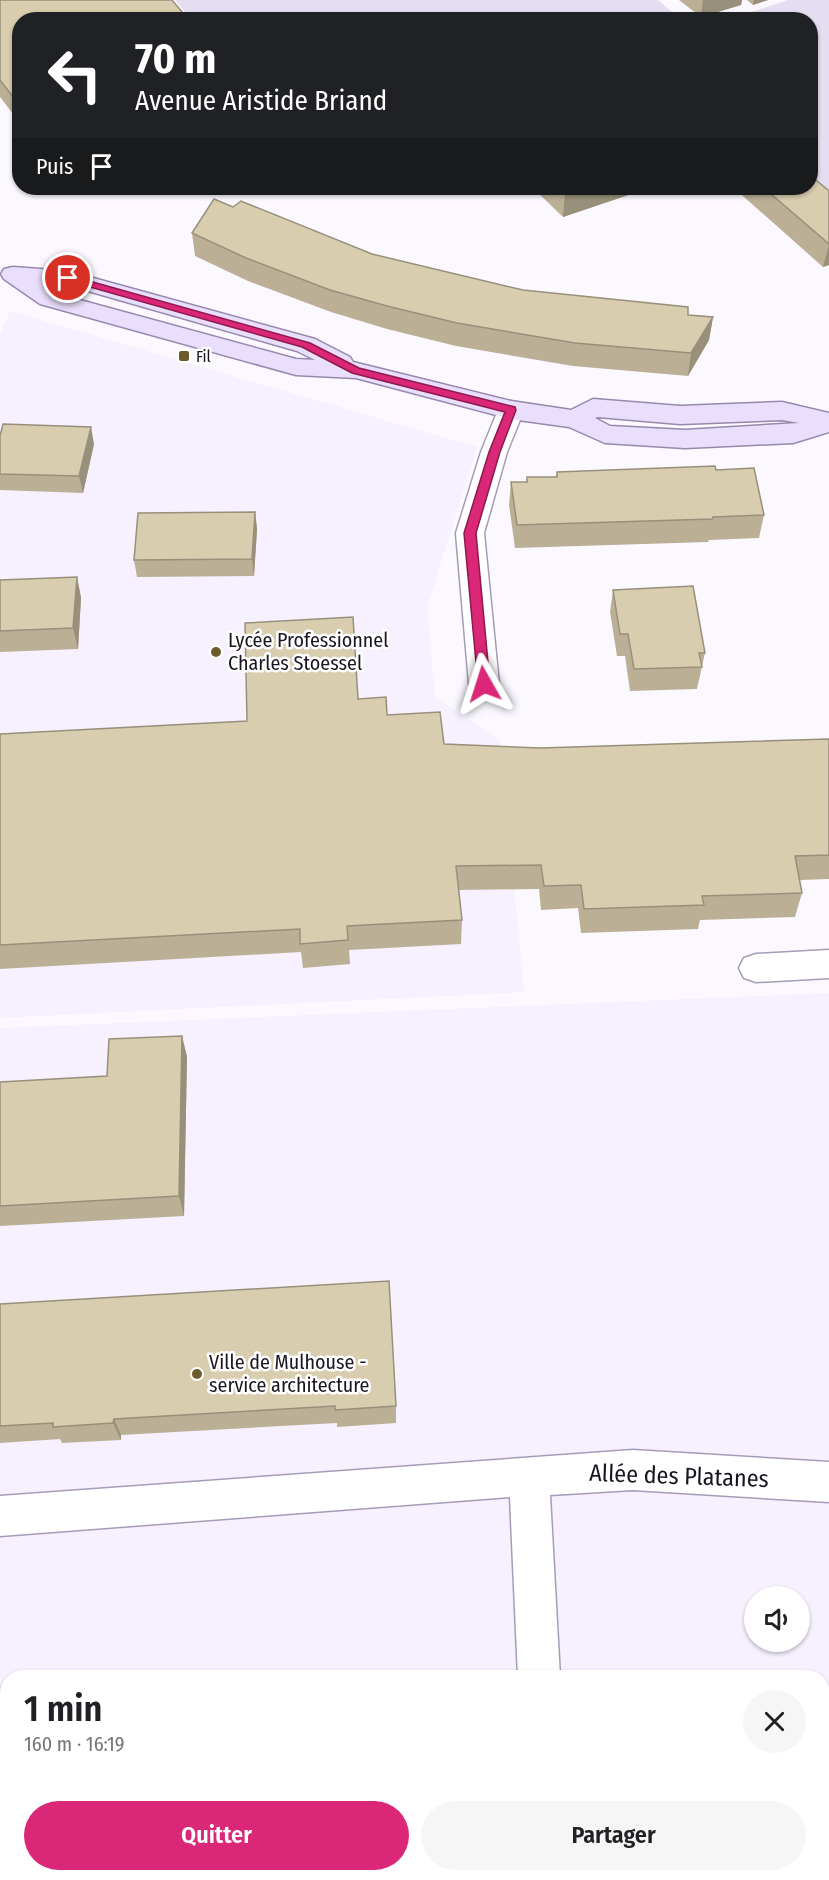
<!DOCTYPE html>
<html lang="fr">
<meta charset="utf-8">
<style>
body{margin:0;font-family:"Fira Sans Condensed",sans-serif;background:#f6f6f6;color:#202124;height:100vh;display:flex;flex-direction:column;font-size:22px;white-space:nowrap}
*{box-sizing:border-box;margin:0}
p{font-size:20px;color:#757577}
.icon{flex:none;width:33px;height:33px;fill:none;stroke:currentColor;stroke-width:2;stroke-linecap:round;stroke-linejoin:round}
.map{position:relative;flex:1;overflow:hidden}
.panel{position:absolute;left:0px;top:1670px;width:830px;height:212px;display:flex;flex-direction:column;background:#fff;border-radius:24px 24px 0 0;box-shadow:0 2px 4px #0004}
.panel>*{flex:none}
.banner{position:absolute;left:12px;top:12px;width:806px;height:183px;border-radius:24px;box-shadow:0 2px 4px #0004;background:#202124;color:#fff;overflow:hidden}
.controls{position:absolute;left:744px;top:1586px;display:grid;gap:12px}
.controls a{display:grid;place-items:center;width:66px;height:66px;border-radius:50%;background:#fff;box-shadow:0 2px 4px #0004;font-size:30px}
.pin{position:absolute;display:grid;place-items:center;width:51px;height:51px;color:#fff;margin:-26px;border:3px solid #fff;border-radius:50%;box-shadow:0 2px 6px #0007}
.me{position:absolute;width:66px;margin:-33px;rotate:354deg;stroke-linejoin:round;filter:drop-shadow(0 0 4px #0008)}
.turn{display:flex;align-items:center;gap:21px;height:126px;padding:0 24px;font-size:27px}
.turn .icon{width:78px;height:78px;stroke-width:2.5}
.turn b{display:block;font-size:42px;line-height:51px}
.then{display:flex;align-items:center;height:57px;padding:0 24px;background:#0003;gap:12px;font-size:22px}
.round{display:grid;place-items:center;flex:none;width:63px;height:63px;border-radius:32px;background:#f6f6f6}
.overview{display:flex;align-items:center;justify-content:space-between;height:102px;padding:0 24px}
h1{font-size:36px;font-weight:600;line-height:45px}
.cta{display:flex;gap:12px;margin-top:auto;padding:12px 24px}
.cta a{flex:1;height:69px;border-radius:36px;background:#db2777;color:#fff;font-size:24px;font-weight:600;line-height:69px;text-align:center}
.cta a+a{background:#f6f6f6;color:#202124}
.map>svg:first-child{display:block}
.built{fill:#f6f0ff;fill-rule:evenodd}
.green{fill:#e5ddf1}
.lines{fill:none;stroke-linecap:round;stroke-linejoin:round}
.minor-casing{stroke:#a79cb7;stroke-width:3}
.major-casing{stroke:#9789ad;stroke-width:3}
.minor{fill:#fff;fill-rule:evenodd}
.major{fill:#e9defb;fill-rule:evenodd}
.wall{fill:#bbb096}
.shaded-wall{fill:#98907a}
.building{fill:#d9cdaf;stroke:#98907a;stroke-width:1.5}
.route{fill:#db2777;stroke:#8e194d;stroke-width:1.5}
.poi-dot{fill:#6d5b29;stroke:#fff;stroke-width:2}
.labels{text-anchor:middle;stroke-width:5;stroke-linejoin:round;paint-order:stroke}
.far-poi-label{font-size:16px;fill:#19151f;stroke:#fff;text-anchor:start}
.poi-label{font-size:20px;fill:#19151f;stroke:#fff;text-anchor:start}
.near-street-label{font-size:24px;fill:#19151f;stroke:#fff}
</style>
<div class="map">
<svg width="829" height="1880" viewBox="0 0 829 1880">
<rect width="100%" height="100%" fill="#fbf9ff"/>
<g class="built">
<path d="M10,311L477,447L427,607L435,697L500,740L524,992L0,1018V335Z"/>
<path d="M829,993V1880H0V1028ZM754,1596H800V1641H754ZM8,1677H822V1874H8Z"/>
</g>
<g class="green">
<path d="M175,0H658L680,19L192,20Z"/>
<path d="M788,0H829V211L810,188V20H727Z"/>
</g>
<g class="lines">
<g class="minor-casing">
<g id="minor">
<path d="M511,401L520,404L524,410L507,452L484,533L499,684L494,692L484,695L474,692L469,684L456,533L481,452L498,410L502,404Z"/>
<path d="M829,950V978L756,982L744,978L739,968L744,958L756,954Z"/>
<path d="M633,1450L829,1462V1502L633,1490L550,1495L560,1677H518L510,1497L0,1536V1496Z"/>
<path d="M528,1874H573L574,1880H528Z"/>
</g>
</g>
<g class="major-casing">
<path id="major" d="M13,267L68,271L315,339L350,357L353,362L511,401L571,410L593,399L680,406L782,402L829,413V432L793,443L685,448L605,443L569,427L511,419L356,378L296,375L40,304L4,279L1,274L4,269ZM44,284L67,285L297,351L315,360L296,359L58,294ZM598,417L680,424L782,420L799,423L685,430L610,426L595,418Z"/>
</g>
<use href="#minor" class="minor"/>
<use href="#major" class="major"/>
</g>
<g class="wall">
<path d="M0,0L20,20V123L0,97Z"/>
<path d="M679,0H742L741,5L701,17Z"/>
<path d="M747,0H768L753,5Z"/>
<path d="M533,188H649L563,217Z"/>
<path d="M734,188H810L829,191V265L823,267Z"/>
<path d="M233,207L372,254L523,290L688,315L713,317L709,340L688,376L573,366L456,346L387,329L331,312L248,281L195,256L192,233Z"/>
<path d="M0,436L94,444L83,493L0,490Z"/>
<path d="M716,470L764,515L759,538L709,540L708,542L515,548L509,505L511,482H526L527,477H556L557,472Z"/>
<path d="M255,512L257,529L254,576L137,577L134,560Z"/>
<path d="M77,577L81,598L78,649L0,652V580Z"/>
<path d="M613,590L705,653L697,689L630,691L625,656H617L610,612Z"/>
<path d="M358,699L444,744L540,748L829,739V879L800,880L802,893L795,917L700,920L698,929L581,933L578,908L541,910L539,889L459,890L462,920L461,944L349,950L350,964L303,968L301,952L0,969V734L247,721Z"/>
<path d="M182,1036L187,1057L184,1216L0,1226V1082L107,1076Z"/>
<path d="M0,1304L396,1406V1423L337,1427V1423L121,1435V1440L62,1443L60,1439L0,1443Z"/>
<path d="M651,1874H822L829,1880H652Z"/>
</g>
<g class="shaded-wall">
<path d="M703,0H742L741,5L701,17Z"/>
<path d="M754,0H768L753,5Z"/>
<path d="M582,188H649L563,217L565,193Z"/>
<path d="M829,244V265L823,267Z"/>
<path d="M713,317L709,340L688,376L691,353Z"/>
<path d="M91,427L94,444L83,493L79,476Z"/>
<path d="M255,512L257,529L254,576L252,559Z"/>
<path d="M77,577L81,598L78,649L73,628Z"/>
<path d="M182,1036L187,1057L184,1216L179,1196Z"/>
<path d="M114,1419L121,1435V1440L113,1423Z"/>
</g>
<g class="building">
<path d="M0,0H172L189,20H20V106L0,80Z"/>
<path d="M810,175L829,191V244L764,188H810Z"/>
<path d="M559,188H582L565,193Z"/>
<path d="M214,199L233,207L241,201L372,254L523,290L688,307V315L713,317L691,353L575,343L457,323L387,306L330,290L246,258L192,233Z"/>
<path d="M3,424L91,427L79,476L0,474V436Z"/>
<path d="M715,466L716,470L754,468L764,515L713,517L712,519L517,525L511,482H527V477H557V472Z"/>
<path d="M255,512L252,559L134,560L138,513Z"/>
<path d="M77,577L73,628L0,631V580Z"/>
<path d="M693,586L705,653H699L702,667L634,669L628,634H620L613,590Z"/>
<path d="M353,617L358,699L386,697L387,715L440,712L444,744L540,748L829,739V855L795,856L802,893L702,896L704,905L584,909L581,885L544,886L541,865L456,866L462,920L347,926L348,940L300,944V929L0,945V734L247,721L245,623Z"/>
<path d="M182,1036L179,1196L0,1206V1082L107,1076L109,1039Z"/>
<path d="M389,1281L396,1406L335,1410V1406L114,1419L113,1423L53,1427V1423L0,1426V1304Z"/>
<path d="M822,1789H829V1880H659V1874H822Z"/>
<path d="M0,1792H8V1874H492L493,1880H0Z"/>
</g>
<path class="route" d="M68,275L310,343L359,368L515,407L516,410L500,452L476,533L490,684L489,687H480L478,684L464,533L489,452L505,412L352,373L302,347L65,280V276Z"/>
<g class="poi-dot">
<rect x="178" y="350" width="12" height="12" rx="3"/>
<circle cx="216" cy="652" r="6"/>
<circle cx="197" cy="1374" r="6"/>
</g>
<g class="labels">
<g class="far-poi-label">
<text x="196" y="362">Fil</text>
</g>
<g class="poi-label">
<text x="228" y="647">Lycée Professionnel<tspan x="228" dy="23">Charles Stoessel</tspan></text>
<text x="209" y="1369">Ville de Mulhouse -<tspan x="209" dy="23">service architecture</tspan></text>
</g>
<g class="near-street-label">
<text transform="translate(679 1476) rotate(2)" y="8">Allée des Platanes</text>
</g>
</g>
</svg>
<div class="controls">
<a><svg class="icon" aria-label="sound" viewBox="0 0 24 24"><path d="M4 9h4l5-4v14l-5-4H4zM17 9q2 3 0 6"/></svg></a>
</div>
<div class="pin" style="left:68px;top:278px;background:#d93025"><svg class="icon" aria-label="arrive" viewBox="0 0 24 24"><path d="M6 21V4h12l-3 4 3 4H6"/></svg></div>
<svg class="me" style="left:484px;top:684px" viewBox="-20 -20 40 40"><path d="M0-17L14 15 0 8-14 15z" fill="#db2777" stroke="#fff" stroke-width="4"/></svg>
<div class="banner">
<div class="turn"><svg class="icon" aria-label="left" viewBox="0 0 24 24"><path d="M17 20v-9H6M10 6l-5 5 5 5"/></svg><div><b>70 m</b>Avenue Aristide Briand</div></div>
<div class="then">Puis<svg class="icon" aria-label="arrive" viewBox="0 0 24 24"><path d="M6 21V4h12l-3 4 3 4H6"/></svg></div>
</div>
<section class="panel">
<div class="overview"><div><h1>1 min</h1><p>160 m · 16:19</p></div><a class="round"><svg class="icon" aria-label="close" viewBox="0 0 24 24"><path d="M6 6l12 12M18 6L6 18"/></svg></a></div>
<div class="cta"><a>Quitter</a><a>Partager</a></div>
</section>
</div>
